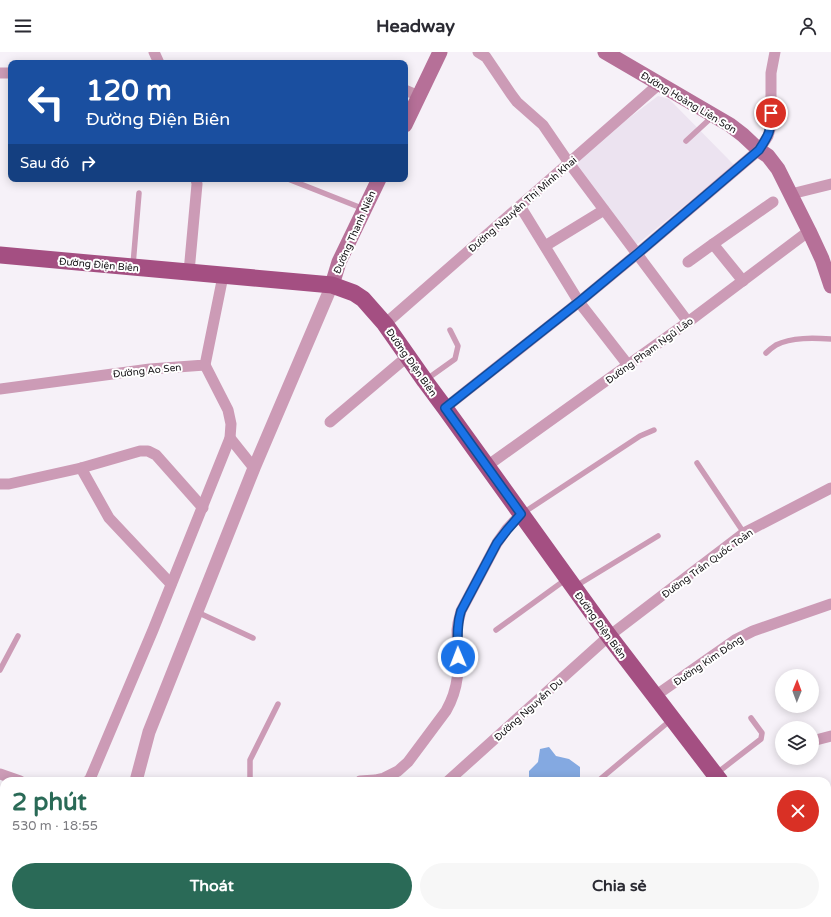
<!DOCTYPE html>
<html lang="vi">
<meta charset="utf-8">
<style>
body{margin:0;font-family:"Varela Round",sans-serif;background:#f7f7f7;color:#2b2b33;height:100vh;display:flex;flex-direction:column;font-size:15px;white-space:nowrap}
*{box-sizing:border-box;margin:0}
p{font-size:13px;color:#7c7c81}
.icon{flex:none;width:22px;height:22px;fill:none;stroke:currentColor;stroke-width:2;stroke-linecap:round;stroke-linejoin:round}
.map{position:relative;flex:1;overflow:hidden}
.side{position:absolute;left:0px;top:725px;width:831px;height:140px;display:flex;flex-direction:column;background:#fff;border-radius:12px 12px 0 0;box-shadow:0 2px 10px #0003}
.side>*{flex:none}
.top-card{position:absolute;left:8px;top:8px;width:400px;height:122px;border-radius:8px;box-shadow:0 2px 10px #0003;background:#1a4fa0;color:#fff;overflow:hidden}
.needle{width:26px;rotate:1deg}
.fabs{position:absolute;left:775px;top:617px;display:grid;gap:8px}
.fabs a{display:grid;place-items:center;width:44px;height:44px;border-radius:50%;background:#fff;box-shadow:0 2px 10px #0003;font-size:20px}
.pin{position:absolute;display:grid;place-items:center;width:34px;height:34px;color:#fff;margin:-17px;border:2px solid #fff;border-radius:50%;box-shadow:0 1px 4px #0007}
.me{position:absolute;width:44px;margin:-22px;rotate:359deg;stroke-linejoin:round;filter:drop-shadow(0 0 3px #0008)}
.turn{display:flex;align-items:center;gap:14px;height:84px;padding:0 12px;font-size:18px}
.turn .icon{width:52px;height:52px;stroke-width:2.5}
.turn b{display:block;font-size:28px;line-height:34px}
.then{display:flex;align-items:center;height:38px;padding:0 12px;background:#0003;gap:8px;font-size:15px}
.round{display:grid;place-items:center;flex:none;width:42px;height:42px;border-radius:21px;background:#f7f7f7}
.headline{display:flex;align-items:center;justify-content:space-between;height:68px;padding:0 12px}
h1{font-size:24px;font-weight:700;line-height:30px;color:#2a6a57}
.button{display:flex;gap:8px;margin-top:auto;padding:8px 12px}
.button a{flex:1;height:46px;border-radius:24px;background:#2a6a57;color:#fff;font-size:16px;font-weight:700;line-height:46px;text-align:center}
.button a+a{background:#f7f7f7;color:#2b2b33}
header{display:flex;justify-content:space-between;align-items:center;height:52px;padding:0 12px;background:#fff;font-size:18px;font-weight:700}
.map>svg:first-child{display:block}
.built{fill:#ece3f0}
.water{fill:#84a9e1}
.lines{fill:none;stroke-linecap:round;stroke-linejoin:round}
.stream{stroke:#84a9e1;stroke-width:3}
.service{stroke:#cc9bb6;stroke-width:5.5}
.minor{stroke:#cc9bb6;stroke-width:11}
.tertiary{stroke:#cc9bb6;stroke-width:13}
.secondary{stroke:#b67098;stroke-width:15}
.primary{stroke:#a44f82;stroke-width:17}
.route-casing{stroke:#114b97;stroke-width:10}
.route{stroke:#1a73e8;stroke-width:7}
.labels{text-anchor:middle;stroke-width:4;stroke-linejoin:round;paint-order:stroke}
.street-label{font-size:10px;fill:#131114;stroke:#fff}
</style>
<header><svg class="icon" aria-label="menu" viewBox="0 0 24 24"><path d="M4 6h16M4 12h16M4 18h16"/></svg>Headway<svg class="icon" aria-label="person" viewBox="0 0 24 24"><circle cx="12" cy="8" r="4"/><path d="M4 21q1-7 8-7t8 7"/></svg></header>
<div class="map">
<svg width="831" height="865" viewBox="0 0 831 865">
<rect width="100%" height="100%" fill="#f6f1f8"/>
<path class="built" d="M658,44L669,47L734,113L635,194L574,121L575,107Z"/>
<path class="water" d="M549,695L556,704L569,707L580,715V726L582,729H529V719L538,710L540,697Z"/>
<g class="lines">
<path class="stream" d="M7,865L11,861"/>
<g class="service">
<path d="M686,89L712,65"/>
<path d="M288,127L364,157"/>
<path d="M133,213L139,141"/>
<path d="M766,301C769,298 773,295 776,293C792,285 814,286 831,287"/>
<path d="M427,327L455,307L458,294L450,278"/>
<path d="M697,411L744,481"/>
<path d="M523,461L640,384L654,378"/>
<path d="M576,534L658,484"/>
<path d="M197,560L253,586"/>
<path d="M496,578L565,528"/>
<path d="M0,618L18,584"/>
<path d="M717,721L761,687L762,681L751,666"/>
<path d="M250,729V708L278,652"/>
<path d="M598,729L672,667"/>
</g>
<g class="minor">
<path d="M154,0L159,11"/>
<path d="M478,0L486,5L511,42L517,50L543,73L569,111L688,270"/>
<path d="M0,21H11"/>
<path d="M405,38L419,44"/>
<path d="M791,142L831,132"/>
<path d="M520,154L579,250L628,313"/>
<path d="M545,194L604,158"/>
<path d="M688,210L713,192"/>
<path d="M189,220L197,132L196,127"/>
<path d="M743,229L713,192L773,150"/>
<path d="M385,272L659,32"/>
<path d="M0,337L150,317L205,313L223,224"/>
<path d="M445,356L579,250L637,202L759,98L768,84L771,74V21L775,0"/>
<path d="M330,370L408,304"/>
<path d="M230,386L254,416"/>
<path d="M487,414L688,270L809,179"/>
<path d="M81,416L109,466L171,532"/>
<path d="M0,432H9L81,416L140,399H148L156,403L203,456"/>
<path d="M655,644L735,588L753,579L831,552"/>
<path d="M812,689L831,684"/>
<path d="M0,722L20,729"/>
<path d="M88,729L90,727L153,578L230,386L231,372L228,358L205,313"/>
<path d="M360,729L375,728L384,726L398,719L408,710L446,659C462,631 458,608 457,578L458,571L461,559L497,491L507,477L521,462"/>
<path d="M448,729L609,584L744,481L831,436"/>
<path d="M469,861L473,865"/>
<path d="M672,861L675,865"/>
<path d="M66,865L67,861"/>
<path d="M256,865V861"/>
<path d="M605,865L610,861"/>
</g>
<g class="tertiary">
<path d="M136,729L149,680L254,416L332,233"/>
<path d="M101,865L102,861"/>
</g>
<g class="secondary">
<path d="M605,0L730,73L743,83L759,98L768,104L778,117L809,179L822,207L831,234"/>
<path d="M405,73L440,0"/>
<path d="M332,233L339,210L379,127"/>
</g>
<g class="primary">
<path d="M0,203L332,233L354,241L363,247L385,272L425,329L445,356L609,584L720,729"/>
<path d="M821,861L824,865"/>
</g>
</g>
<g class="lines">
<g class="route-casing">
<path id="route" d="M458,605C458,590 456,574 461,559L497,491L507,478L521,462L445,356L579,250L637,202L759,98C769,83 771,79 771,61"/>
</g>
<use href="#route" class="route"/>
</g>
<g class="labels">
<g class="street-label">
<text transform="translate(689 50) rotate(31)" y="4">Đường Hoàng Liên Sơn</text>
<text transform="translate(522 152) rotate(-41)" y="4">Đường Nguyễn Thị Minh Khai</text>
<text transform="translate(354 180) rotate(-66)" y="4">Đường Thanh Niên</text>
<text transform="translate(99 212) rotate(5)" y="4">Đường Điện Biên</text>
<text transform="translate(649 298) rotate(-36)" y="4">Đường Phạm Ngũ Lão</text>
<text transform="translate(412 310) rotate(55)" y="4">Đường Điện Biên</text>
<text transform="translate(147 318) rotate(-6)" y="4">Đường Ao Sen</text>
<text transform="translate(707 511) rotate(-36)" y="4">Đường Trần Quốc Toản</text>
<text transform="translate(601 573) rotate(54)" y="4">Đường Điện Biên</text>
<text transform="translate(708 608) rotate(-34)" y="4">Đường Kim Đồng</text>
<text transform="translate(528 657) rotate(-42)" y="4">Đường Nguyễn Du</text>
</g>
</g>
</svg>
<div class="fabs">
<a><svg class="needle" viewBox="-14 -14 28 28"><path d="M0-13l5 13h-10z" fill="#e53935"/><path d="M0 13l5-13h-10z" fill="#7c7c81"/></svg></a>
<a><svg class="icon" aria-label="layers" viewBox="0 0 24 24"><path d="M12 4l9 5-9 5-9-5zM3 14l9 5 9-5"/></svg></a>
</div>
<div class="pin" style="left:771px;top:61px;background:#d93025"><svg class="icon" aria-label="arrive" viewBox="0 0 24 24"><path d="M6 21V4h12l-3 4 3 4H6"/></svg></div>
<svg class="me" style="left:458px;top:605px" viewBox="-20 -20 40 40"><circle r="17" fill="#1a73e8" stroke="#fff" stroke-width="3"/><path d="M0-11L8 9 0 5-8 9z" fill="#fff"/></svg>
<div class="top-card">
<div class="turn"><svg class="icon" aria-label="left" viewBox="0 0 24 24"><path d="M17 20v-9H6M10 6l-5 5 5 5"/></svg><div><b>120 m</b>Đường Điện Biên</div></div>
<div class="then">Sau đó<svg class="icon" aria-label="right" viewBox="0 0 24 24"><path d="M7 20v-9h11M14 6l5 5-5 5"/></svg></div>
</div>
<section class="side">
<div class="headline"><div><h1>2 phút</h1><p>530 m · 18:55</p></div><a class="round" style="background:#d93025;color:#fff"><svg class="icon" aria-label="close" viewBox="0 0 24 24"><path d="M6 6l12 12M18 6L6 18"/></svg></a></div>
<div class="button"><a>Thoát</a><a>Chia sẻ</a></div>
</section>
</div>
